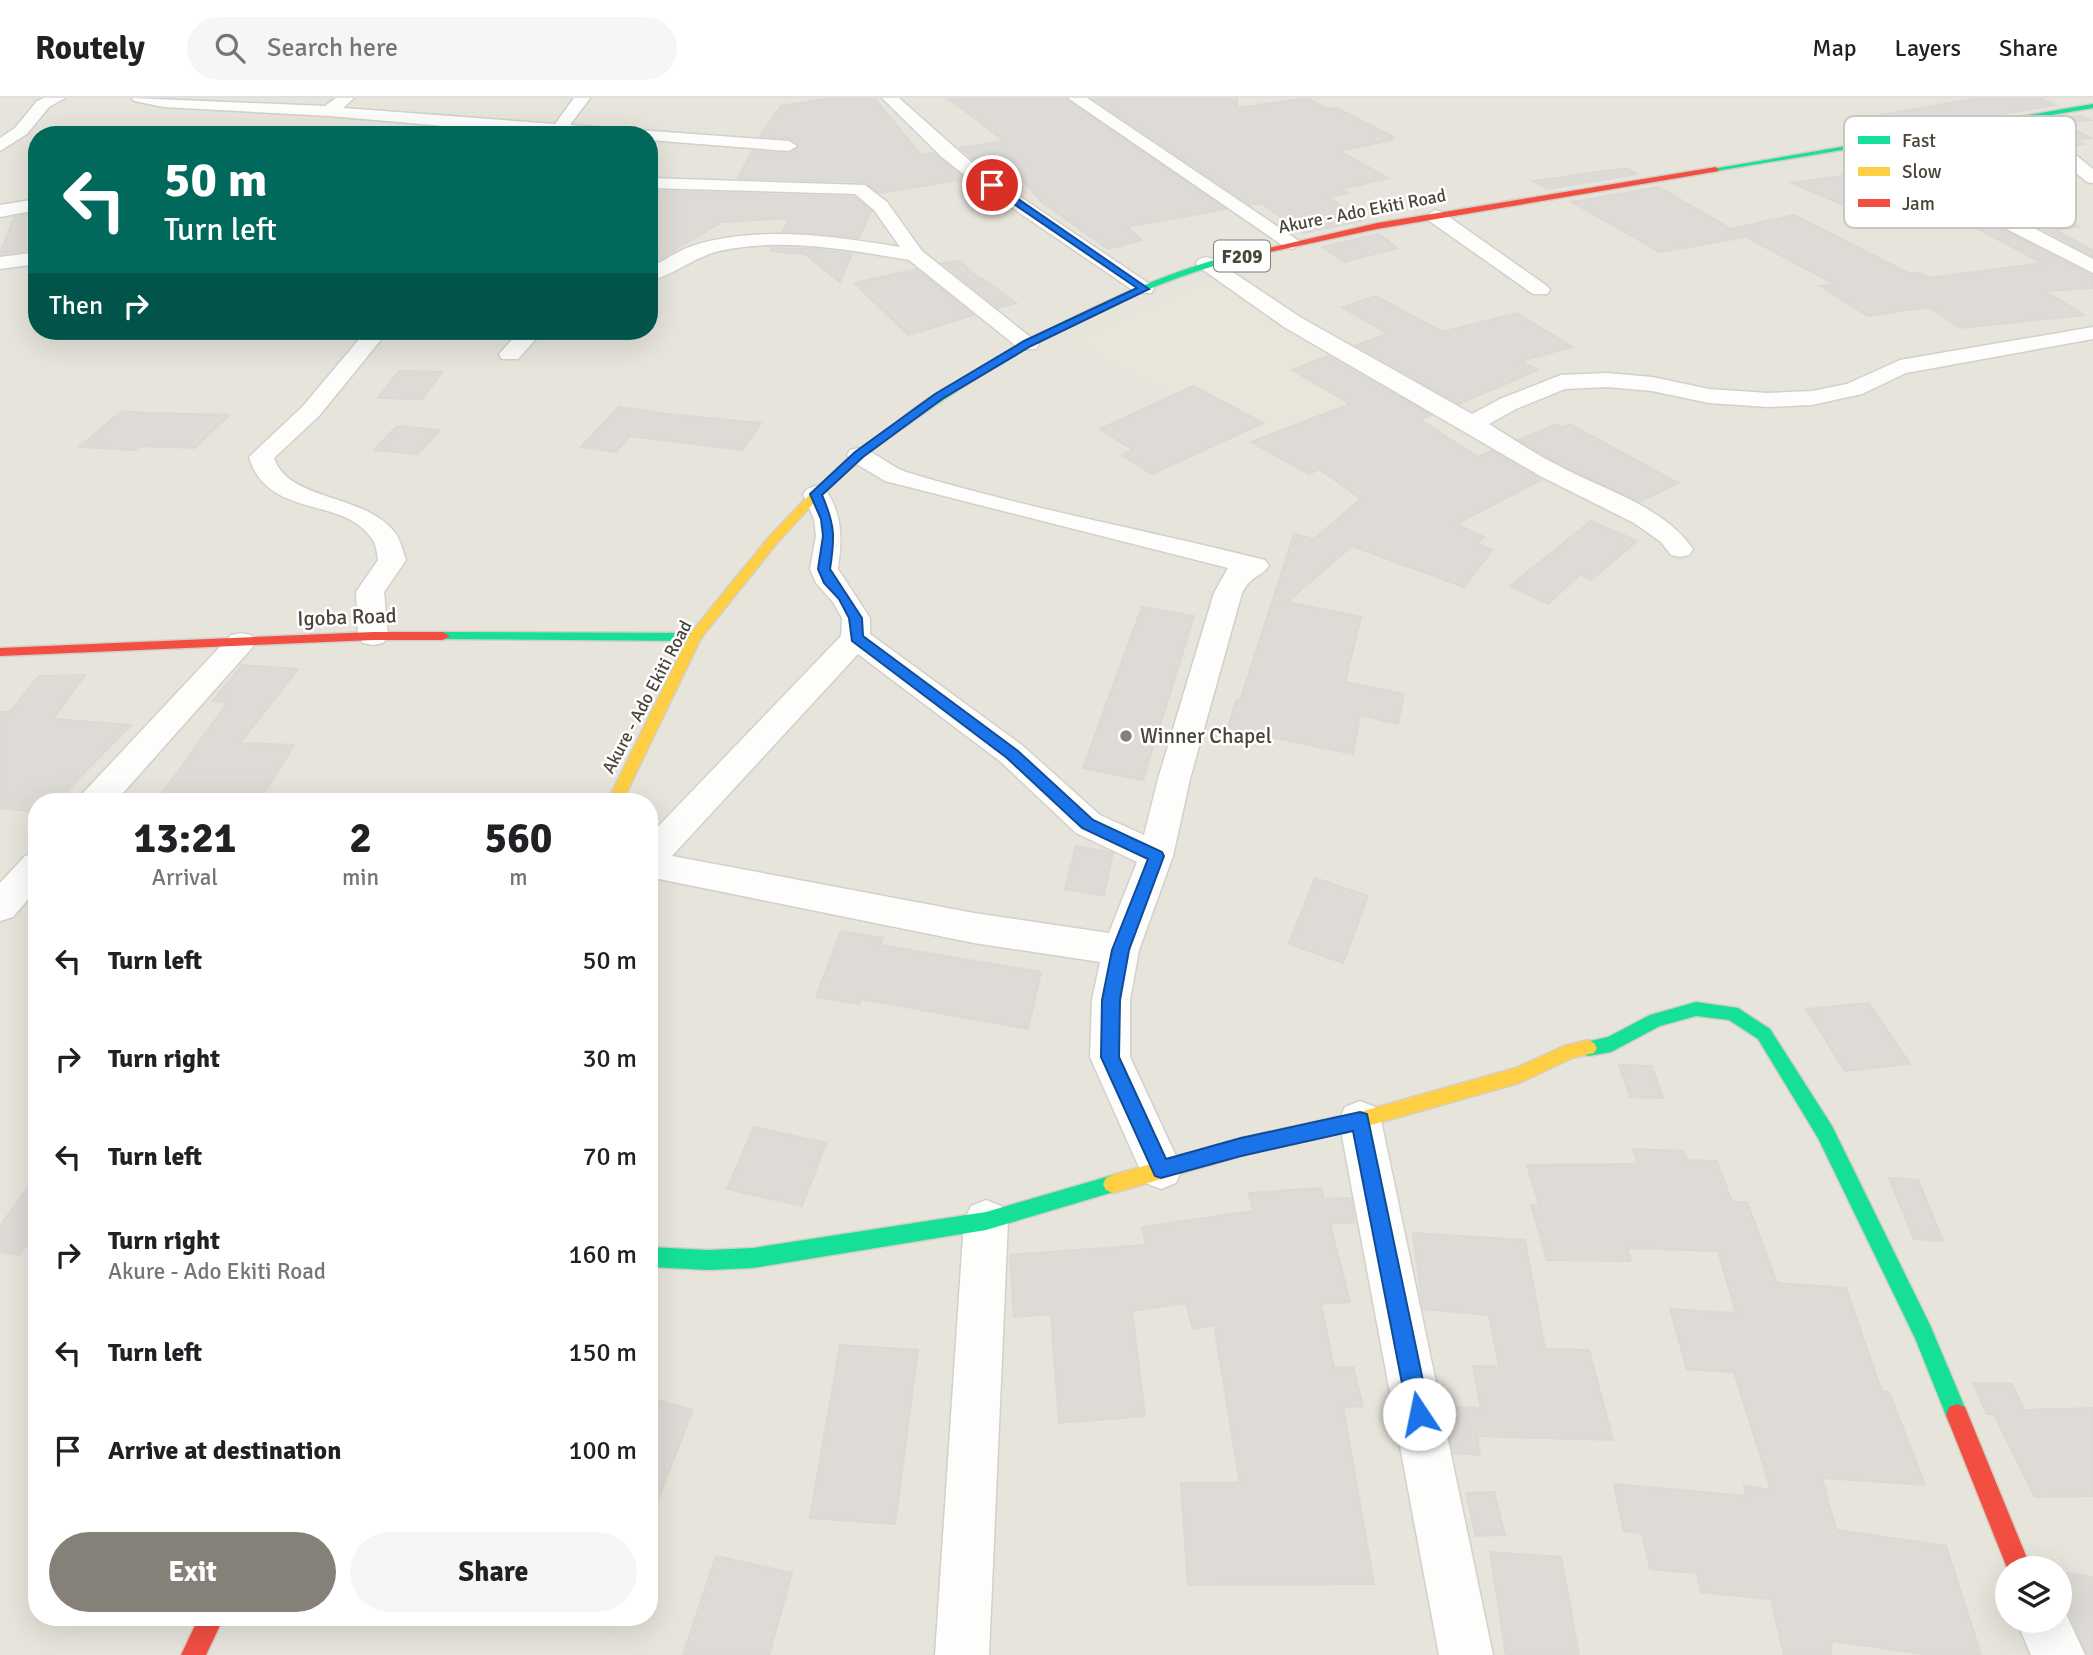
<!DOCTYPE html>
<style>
body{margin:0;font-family:Signika,sans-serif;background:#f6f6f6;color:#202124;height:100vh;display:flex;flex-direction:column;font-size:26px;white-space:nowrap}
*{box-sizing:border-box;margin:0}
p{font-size:23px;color:#757577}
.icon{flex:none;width:38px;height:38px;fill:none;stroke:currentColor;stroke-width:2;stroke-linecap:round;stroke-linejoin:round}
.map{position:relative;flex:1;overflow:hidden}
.sheet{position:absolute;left:28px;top:695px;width:630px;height:833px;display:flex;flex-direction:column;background:#fff;border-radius:28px;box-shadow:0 7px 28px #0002}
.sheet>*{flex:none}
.banner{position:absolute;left:28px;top:28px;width:630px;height:214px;border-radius:28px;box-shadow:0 7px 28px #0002;background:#00695c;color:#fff;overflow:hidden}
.fabs{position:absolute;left:1995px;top:1458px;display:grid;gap:14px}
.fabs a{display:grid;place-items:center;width:77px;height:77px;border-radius:50%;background:#fff;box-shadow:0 7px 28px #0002;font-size:35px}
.pin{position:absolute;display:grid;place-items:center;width:60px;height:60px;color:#fff;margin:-30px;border:4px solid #fff;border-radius:50%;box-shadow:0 2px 7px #0007}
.me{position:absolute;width:77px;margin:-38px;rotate:349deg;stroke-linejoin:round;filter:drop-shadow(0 0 5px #0008)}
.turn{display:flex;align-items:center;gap:24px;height:147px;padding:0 21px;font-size:32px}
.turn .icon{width:91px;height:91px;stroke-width:2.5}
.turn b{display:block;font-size:49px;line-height:60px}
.then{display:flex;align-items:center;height:66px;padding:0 21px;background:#0003;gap:14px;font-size:26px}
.eta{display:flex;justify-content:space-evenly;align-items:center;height:119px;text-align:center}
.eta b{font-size:42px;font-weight:700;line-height:49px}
.primary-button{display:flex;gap:14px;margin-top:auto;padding:14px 21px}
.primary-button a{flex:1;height:80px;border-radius:42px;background:#868178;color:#fff;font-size:28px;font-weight:700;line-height:80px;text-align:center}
.primary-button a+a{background:#f6f6f6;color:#202124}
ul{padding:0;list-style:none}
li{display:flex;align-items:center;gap:21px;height:98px;padding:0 21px}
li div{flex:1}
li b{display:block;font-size:26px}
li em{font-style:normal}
header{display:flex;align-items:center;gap:42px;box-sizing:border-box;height:98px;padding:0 35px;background:#fff;border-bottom:2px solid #e0e0e0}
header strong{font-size:33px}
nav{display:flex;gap:38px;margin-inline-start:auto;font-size:24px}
.search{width:490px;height:63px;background:#f6f6f6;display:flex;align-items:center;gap:18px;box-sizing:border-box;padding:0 24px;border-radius:38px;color:#757577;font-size:26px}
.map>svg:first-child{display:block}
.residential{fill:#e7e4dc;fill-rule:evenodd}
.education{fill:#eae5da}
.building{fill:#dedbd6;stroke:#dcd9d4;stroke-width:2}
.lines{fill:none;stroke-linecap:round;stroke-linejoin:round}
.street-casing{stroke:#d2d0cb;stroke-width:3}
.fast-casing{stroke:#d3cfc5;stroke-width:3}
.slow-casing{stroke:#d3cfc5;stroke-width:3}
.jam-casing{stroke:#d3cfc5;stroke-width:3}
.street{fill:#fdfdfc;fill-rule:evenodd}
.fast{fill:#16e098;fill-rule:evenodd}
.slow{fill:#ffcf43;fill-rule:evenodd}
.jam{fill:#f24e42;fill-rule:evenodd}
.route{fill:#1a73e8;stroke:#114b97;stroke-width:2}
.poi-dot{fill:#868178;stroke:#fff;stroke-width:2.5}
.labels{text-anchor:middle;stroke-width:5;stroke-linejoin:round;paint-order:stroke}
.far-street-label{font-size:18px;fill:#4b4439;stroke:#fff}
.shield{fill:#fff;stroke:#817c74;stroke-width:2}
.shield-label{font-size:19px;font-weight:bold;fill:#4b4439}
.street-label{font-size:21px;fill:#4b4439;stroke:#fff}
.poi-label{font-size:21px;fill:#4b4439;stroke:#fff;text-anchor:start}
.key{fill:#fff;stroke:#c9c7c4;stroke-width:2}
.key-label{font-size:19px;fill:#4b4439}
</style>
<header>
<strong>Routely</strong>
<div class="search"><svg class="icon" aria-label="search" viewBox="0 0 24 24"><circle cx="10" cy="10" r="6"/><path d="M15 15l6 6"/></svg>Search here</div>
<nav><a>Map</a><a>Layers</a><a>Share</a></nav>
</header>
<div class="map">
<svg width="2093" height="1557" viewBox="0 0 2093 1557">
<rect width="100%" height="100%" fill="#f4f2ee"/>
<path class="residential" d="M0,0H2093V1557H0ZM37,37H649V233H37ZM37,704H649V1519H37ZM2007,1470H2060V1522H2007Z"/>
<path class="education" d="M1219,178L1482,351L1356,399L1070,243Z"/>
<g class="building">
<path d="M832,0H874L921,57L934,55L966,81L880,95L865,84L738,80L752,53L789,56L799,49L789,40L760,38L781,8Z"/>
<path d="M948,0H1065L1225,111L1127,129L1142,142L1108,151L1043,105L1013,72L991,76L960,50L1004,43Z"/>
<path d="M1092,0H1237V10L1307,0L1327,11L1337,10L1394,39L1388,41L1391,42L1339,53L1388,80L1341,91L1348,95L1329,99L1361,123L1304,135L1261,105L1250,107Z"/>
<path d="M1980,0H2040L2055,7L1904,32L1868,19Z"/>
<path d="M2081,18L2090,22L2062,25L2091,40L2073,41L2083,46L2064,49L2016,29Z"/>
<path d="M1989,33L2047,60L1984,70L2073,113L2052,116L2079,129L2056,132L2093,153V158L1894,50L1941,45L1934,43Z"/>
<path d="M1626,70L1637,76L1548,91L1533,83Z"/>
<path d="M1896,70L1982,121L2093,178V190L2045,193L2084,217L1960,230L1929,209L1868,218L1820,188L1835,186L1746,139L1660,154L1572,104L1659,89L1731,131L1794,117L1910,176L1918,174L1929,180L2043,165L1939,111L1932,112L1910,100L1848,109L1792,85Z"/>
<path d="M649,93L854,99L871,113L859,140L782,134L790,120L722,124L649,167Z"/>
<path d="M37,115V151L0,156L14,119Z"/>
<path d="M1379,136L1397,150L1344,164L1323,149Z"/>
<path d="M772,150L814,151L852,156L840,184L805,156L771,153Z"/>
<path d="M960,163L979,181L982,180L1016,205L998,210L942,165Z"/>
<path d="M916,171L973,217L908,237L855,185Z"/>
<path d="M1376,198L1442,234L1517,215L1572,249L1521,263L1538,272L1459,306L1356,247L1388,236L1342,209Z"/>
<path d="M1328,258L1431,317L1421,322L1478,359L1492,353L1541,382L1456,426L1484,439L1477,445L1492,452L1464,489L1352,448L1287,504L1361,519L1345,584L1404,596L1398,626L1360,617L1353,656L1228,630L1236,602L1240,603L1294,436L1314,441L1361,401L1319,371L1309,376L1251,344L1350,306L1292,272Z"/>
<path d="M399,273L442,274L422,301L378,300Z"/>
<path d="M1193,288L1263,325L1152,376L1122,357L1133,352L1100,331Z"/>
<path d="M619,309L667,316L761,325L742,352L630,338L616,354L581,349Z"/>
<path d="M122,313L145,315L229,317L195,350L140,348L135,352L79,349Z"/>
<path d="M1557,326L1562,329L1570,326L1678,385L1639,404L1564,368L1519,342Z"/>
<path d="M397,328L440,332L418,356L374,352Z"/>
<path d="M1591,423L1637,443L1591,482L1580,476L1548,506L1510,488Z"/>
<path d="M1142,509L1194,518L1143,682L1083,670Z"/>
<path d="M242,567L298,571L240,645L294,647L264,695V704H156L228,604L213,603Z"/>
<path d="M85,577L53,621L131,627L56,704H37V714L0,710V614H10L39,578Z"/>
<path d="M1076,748L1113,755L1104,797L1065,791Z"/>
<path d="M1315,780L1368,798L1343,865L1289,846Z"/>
<path d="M841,833L883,840L880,847L1041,874L1028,931L861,901L859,906L816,899Z"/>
<path d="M1869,905L1910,966L1845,973L1806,911Z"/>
<path d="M1619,967L1652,968L1663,1000L1630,999Z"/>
<path d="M754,1029L826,1045L802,1108L727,1091Z"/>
<path d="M1633,1051L1683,1053L1687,1062L1717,1063L1732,1104H1747L1777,1185L1846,1190L1882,1294H1889L1925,1387L1822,1380L1836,1432L1946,1448L1981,1557H1932L1832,1543L1831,1557H1784L1771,1501L1701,1494L1697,1475L1650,1471L1642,1435L1624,1433L1614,1386L1746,1398L1744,1388L1771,1392L1734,1274L1687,1271L1670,1211L1736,1215L1718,1153L1627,1150L1631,1163L1547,1162L1531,1107L1539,1106L1527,1067L1638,1066Z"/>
<path d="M37,1077V1132L19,1157L0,1154V1128Z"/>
<path d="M1889,1080L1918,1082L1943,1143L1914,1141Z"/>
<path d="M1321,1090L1324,1101L1351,1100L1355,1124L1330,1126L1350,1204L1321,1206L1334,1270L1353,1269L1363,1308L1343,1309L1374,1486L1188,1487L1181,1385H1240L1214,1227L1193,1231L1186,1205L1132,1213L1145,1318L1059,1325L1051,1216L1014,1219L1010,1157L1146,1147L1142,1129L1253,1113L1249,1095Z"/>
<path d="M1413,1135L1525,1142L1545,1251L1589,1252L1613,1342L1477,1338L1480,1357L1453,1355L1443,1308L1481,1310L1473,1268L1499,1269L1489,1217L1423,1211Z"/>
<path d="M840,1247L918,1252L895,1426L810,1420Z"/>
<path d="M1973,1285L2012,1286L2024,1312L2093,1310V1398L2035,1399L1994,1316H1987Z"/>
<path d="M649,1300L693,1312L651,1419H649Z"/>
<path d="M1494,1394L1505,1437L1476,1438L1466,1395Z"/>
<path d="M1490,1454L1561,1459L1579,1557H1506Z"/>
<path d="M716,1458L792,1475L769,1557H683Z"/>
<path d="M2060,1474L2093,1479V1557H2087L2075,1528L2060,1486Z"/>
</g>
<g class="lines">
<g class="street-casing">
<g id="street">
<path d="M44,0H65L49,9L27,36L0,53V40L15,30L37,3Z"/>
<path d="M132,0L325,8L336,0H354L343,10L555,26L574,0H590L570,27L789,43L797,48L789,53L649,42V37H549L329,18L164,9L134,3Z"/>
<path d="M882,0H899L979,71L1151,187L1154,191L1151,195H1137L967,79L943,60Z"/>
<path d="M1068,0H1087L1302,145L1292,151L1285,149Z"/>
<path d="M1990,20L2077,58L2093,71V85L2087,84L2065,66L1984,28L1982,25L1984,22Z"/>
<path d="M1872,40L1997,111L2093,161V175L1983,119L1866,49L1864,45L1866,41Z"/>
<path d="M649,80L865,87L887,104L922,153L1039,246L1036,251H1020L909,162C849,152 780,139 719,153C694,159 674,177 649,183V170C664,163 677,153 692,148C758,127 832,138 900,149L874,112L855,96L649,90Z"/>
<path d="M37,101V112L0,119V107Z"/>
<path d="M1435,112L1442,114L1547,188L1550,192L1547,196H1533L1428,122L1426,118Z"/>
<path d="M37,154V166L0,171V159Z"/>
<path d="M1206,159L1213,161L1300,219L1472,316L1500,301L1561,277L1607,275L1652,279L1709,291L1768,295L1812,293L1847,286L1900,262L2093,229V241L1906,275L1862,296L1812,307L1768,309L1709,305L1652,293L1607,289L1565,291L1516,311L1489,326C1513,341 1537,357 1563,370C1607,393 1664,409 1693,451L1689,457L1680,459L1671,457L1661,444L1634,425L1542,379L1284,229L1199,169L1196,165L1199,161Z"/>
<path d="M366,233H388L319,318L274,360C288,404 367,395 396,436C401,443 403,454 406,462L384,494L388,538L383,545L373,547L363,545L358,538L356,494L378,462C377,455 376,446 372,441C343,397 268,422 249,359L303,308Z"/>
<path d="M520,233H543L518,261H502L499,256Z"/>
<path d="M859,350C877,354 889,368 906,374C1024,410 1146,432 1265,462L1269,468C1259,481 1252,476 1242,495L1190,681L1173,758L1139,852L1130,902V959L1182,1071L1176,1085L1161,1091L1146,1085L1090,959L1092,902L1100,864L974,845L649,779V738L841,538L842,520L833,504L816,485L810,471L816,438L814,421L803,396L807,391L816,388L825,391C843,417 842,441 838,471L870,520V536L1023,648L1100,717L1144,737L1158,681L1214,495L1228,470L885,383L850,362L847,357L850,352ZM858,556L1001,664L1076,735L1137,764L1109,835L974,815L672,758Z"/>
<path d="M241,535L251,537L256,544L251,551L115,704H79L83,695L231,537Z"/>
<path d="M37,754V791L13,819L0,823V785L25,758Z"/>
<path d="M1360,1003L1375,1009L1381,1022L1493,1557H1439L1339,1022L1345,1009Z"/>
<path d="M986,1102L1001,1108L1008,1123L989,1557H935L964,1123L971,1108Z"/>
<path d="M2060,1502L2085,1557H2031L2016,1522H2060Z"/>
</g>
</g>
<g class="fast-casing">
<g id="fast">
<path d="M2093,6V10L1716,73L1712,71Z"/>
<path d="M1247,153L1250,154V158C1130,187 1002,258 903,330L894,328C915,306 947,290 973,274C1059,224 1150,177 1247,153Z"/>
<path d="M443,534L695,535L702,539L695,543L438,541L436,538Z"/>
<path d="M1696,904L1738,910L1770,931L1832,1028L1930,1227L1968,1317L1965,1325L1957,1328L1949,1325L1915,1240L1818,1040L1758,941L1729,922L1696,918L1660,928L1611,954L1588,958L1582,955L1579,950L1582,945L1608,939L1650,917Z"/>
<path d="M1113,1077L1120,1080L1123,1086L1120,1092L986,1132L753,1170L708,1172L649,1169V1149L708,1152L753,1150L986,1114Z"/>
</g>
</g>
<g class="slow-casing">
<g id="slow">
<path d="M895,326L904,328L863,359L820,398L777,445L701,540L622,704H607L690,536L769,439L812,394L855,355Z"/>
<path d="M1588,942L1594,945L1597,950L1594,955L1572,960L1519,985L1360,1030L1241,1058L1113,1095L1106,1092L1103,1086L1106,1080L1113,1077L1241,1040L1360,1014L1516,970L1564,948Z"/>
</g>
</g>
<g class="jam-casing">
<g id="jam">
<path d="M1716,69L1719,73L1377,131L1247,159L1243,156L1377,125Z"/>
<path d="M373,534H443L450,538L443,542H373L0,558V550Z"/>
<path d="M1957,1306L1965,1309L2031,1470H2007L1946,1317L1949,1309Z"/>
<path d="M199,1519H224L206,1557H181Z"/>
</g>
</g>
<use href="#street" class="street"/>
<use href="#fast" class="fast"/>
<use href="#slow" class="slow"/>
<use href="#jam" class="jam"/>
</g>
<path class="route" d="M989,85H995L1149,191L1031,248L942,301L863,359L822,397C835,427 835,439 830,471L862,520L863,538L1018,653L1093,722L1162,754L1164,758L1129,852L1120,902L1119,959L1166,1061L1241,1040L1360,1014L1367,1016L1430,1316L1426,1324L1419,1327L1411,1324L1408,1316L1353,1033L1241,1058L1161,1080L1155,1078L1101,959L1102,902L1112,852L1148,761L1082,730L1007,660L852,543L849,520L839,501L824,485L818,471L823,438L821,421L810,396L855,354L935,296L1024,243L1137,190L989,89Z"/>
<circle class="poi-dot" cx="1126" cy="638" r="7"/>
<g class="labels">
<g class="far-street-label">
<text transform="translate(1362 113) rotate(-11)" y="6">Akure - Ado Ekiti Road</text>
<text transform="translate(647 599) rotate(-62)" y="6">Akure - Ado Ekiti Road</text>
</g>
<rect class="shield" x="1214" y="142.5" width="56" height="31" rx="5"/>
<g class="shield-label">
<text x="1242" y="165">F209</text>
</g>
<g class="street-label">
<text transform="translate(347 519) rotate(-2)" y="7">Igoba Road</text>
</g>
<g class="poi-label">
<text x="1140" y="645">Winner Chapel</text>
</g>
</g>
<rect x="1844" y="18" width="232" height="112" rx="10" class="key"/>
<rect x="1858" y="38" width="32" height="8" fill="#16e098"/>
<rect x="1858" y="69" width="32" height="9" fill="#ffcf43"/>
<rect x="1858" y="101" width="32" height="8" fill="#f24e42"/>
<g class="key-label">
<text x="1902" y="49">Fast</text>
<text x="1902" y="80">Slow</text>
<text x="1902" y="112">Jam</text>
</g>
</svg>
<div class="fabs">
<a><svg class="icon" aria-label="layers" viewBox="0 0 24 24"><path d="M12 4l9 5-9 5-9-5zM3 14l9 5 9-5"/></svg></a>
</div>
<div class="pin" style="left:992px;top:87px;background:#d93025"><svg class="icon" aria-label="arrive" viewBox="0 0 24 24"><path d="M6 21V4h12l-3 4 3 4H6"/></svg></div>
<svg class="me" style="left:1419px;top:1316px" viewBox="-20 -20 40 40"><circle r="19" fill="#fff"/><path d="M0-13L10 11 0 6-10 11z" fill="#1a73e8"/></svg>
<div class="banner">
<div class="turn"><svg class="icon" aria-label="left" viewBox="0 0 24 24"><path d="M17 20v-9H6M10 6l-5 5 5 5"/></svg><div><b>50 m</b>Turn left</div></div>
<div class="then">Then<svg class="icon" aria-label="right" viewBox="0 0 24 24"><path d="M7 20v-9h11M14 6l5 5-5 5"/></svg></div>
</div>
<section class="sheet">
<div class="eta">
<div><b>13:21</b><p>Arrival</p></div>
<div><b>2</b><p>min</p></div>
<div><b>560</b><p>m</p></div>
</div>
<ul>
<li><svg class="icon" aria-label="left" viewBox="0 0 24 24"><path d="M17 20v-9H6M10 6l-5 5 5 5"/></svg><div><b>Turn left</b></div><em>50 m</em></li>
<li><svg class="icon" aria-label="right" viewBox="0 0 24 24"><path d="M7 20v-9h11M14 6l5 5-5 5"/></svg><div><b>Turn right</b></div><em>30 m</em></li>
<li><svg class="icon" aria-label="left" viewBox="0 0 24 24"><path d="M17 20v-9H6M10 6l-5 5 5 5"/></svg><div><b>Turn left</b></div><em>70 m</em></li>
<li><svg class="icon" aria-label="right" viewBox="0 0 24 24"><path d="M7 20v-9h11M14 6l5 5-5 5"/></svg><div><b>Turn right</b><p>Akure - Ado Ekiti Road</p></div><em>160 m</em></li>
<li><svg class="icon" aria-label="left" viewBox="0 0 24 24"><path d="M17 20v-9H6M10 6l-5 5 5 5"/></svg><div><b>Turn left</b></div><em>150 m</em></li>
<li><svg class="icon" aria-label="arrive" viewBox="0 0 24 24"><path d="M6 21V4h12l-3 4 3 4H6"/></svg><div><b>Arrive at destination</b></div><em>100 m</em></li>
</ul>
<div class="primary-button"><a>Exit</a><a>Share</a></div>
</section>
</div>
